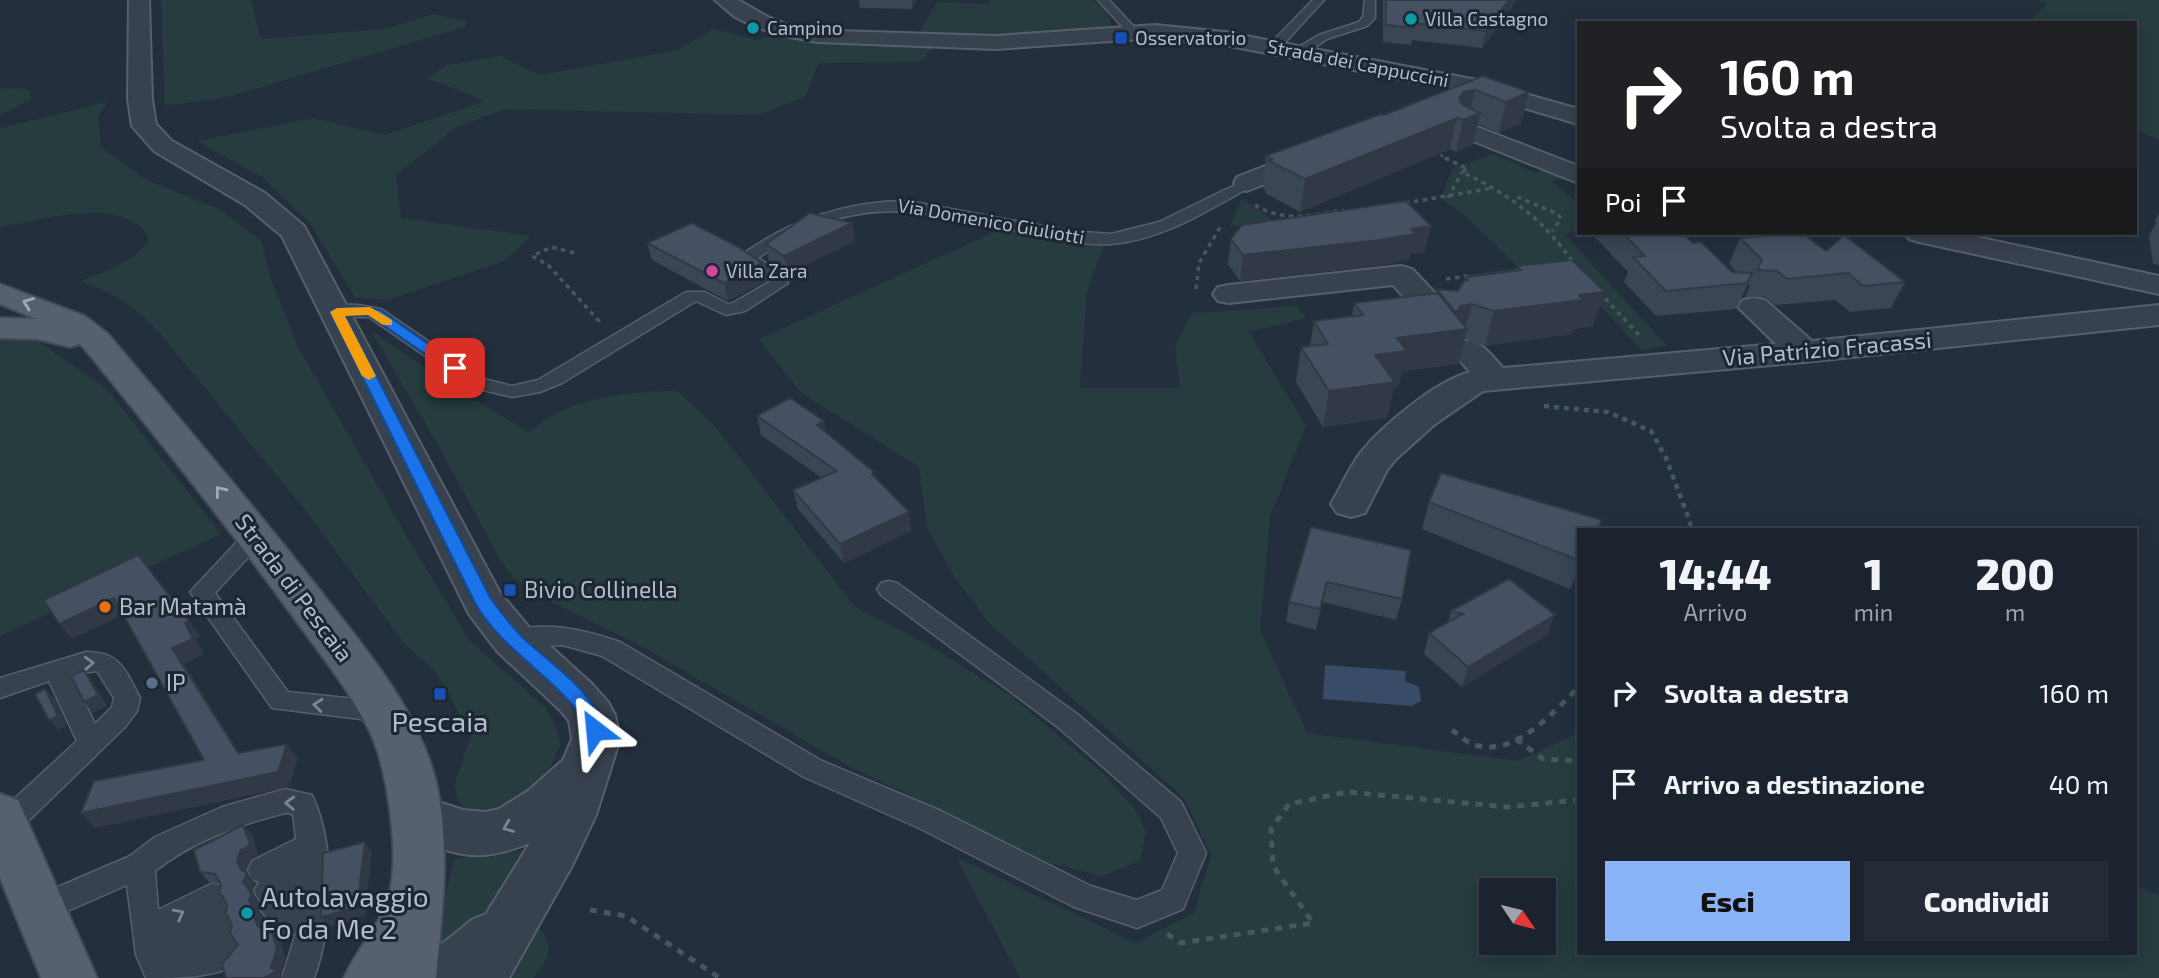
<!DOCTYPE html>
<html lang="it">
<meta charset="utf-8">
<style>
body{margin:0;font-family:"Exo 2",sans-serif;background:#242b36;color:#f1f3f6;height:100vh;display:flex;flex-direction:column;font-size:26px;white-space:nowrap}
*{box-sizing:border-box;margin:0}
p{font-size:23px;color:#a0a4aa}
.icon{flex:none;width:38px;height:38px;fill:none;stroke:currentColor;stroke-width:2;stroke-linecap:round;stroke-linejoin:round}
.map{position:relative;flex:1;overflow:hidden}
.details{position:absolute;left:1577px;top:528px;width:560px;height:427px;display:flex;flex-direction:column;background:#1b232e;border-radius:0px;box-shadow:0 4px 18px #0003,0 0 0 2px #39404a}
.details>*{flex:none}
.guide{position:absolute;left:1577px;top:21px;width:560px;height:214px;border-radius:0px;box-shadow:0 4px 18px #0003,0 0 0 2px #39404a;background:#202124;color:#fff;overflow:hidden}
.needle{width:46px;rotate:125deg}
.controls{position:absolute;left:1479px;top:878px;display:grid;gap:14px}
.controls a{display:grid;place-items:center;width:77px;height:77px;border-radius:0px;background:#1b232e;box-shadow:0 4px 18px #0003,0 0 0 2px #39404a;font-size:35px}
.pin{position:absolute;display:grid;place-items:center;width:60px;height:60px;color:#fff;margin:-30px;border-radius:14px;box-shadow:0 4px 10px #0006}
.me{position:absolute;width:77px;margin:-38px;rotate:331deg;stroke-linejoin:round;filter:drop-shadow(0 0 5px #0008)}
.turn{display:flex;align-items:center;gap:24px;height:147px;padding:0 28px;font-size:32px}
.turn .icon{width:91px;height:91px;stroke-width:2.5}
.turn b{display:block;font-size:49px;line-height:60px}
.then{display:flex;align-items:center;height:66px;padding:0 28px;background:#0003;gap:14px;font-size:26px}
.eta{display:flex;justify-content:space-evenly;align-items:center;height:119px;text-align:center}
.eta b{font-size:42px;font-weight:800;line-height:49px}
.cta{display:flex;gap:14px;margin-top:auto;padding:14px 28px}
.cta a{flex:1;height:80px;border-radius:0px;background:#8ab4f8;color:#111;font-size:28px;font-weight:800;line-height:80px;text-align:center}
.cta a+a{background:#242b36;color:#f1f3f6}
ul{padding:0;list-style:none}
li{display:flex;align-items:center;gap:21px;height:91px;padding:0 28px}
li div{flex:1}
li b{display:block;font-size:26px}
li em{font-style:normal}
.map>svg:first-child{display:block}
.green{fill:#263c3f;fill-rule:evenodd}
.water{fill:#394c67}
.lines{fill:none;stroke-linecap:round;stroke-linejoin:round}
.lane-casing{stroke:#565f6c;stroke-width:3}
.street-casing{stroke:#565f6c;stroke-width:4}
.primary-casing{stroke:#414a57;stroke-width:4}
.path-far3{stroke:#44595c;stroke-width:2.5;stroke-dasharray:3.5 3.5;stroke-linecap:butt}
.path-far2{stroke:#44595c;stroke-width:3.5;stroke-dasharray:4.5 4.5;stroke-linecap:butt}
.path-far1{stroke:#44595c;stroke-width:4.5;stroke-dasharray:5 5;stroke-linecap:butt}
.path{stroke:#44595c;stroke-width:5;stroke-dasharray:7 7;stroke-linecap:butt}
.lane{fill:#38414e;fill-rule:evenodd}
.street{fill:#38414e;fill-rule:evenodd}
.primary{fill:#56606e;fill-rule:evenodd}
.wall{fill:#3b4654}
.shaded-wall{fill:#303945}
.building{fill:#455162;stroke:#303945;stroke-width:2}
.oneway{stroke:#a1aab7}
.oneway2{stroke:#7c8592}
.route{fill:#1a73e8;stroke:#114b97;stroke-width:2}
.slow{fill:#f59e0b}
.culture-dot{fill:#0f9aa8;stroke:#1d2633;stroke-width:2.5}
.transit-dot{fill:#1a4fb4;stroke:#1d2633;stroke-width:2.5}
.hotel-dot{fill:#d1479c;stroke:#1d2633;stroke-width:2.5}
.food-dot{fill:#e8710a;stroke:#1d2633;stroke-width:2.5}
.service-dot{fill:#5c6f8a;stroke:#1d2633;stroke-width:2.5}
.labels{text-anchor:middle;stroke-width:6;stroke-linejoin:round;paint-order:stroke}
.far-poi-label{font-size:19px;fill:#b4bcc9;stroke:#1d2633;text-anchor:start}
.far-street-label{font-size:19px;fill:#b4bcc9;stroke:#1d2633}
.street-label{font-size:23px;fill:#b4bcc9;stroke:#1d2633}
.poi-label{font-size:23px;fill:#b4bcc9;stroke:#1d2633;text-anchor:start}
.near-poi-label{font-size:28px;fill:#b4bcc9;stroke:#1d2633}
</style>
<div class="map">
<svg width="2159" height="978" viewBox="0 0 2159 978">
<rect width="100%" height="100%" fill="#242f3e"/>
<g class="green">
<path d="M161,0H251L261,39L384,29L433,14L467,21L465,27L228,97L165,106Z"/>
<path d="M990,0H1093L1105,9L1113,28L983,37L918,35L937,2L988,4Z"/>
<path d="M2039,0H2159V140L2135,129V23H2027L2047,3Z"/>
<path d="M714,29L756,40L775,34L814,42L935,46L920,62L818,63L805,97L758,115L505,109L457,127L396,175L401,218L531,236L505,261L388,300L355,297L310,223L263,178L197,141L313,118L385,135L485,101L427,78L447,65L500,56L540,75L677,50Z"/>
<path d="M0,88L28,89L32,99L0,115Z"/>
<path d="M107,102L98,117L101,147L147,180L221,210L261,241L271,278L297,345L407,537L470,641L546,708L556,726L560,745L552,764L533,789L512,803L487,814L469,812L459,802L454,787L471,735L436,672L406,646L302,506L162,336C135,306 118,296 81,281C104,271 139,262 149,238C122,192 41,222 0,227V128Z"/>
<path d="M1493,154L1536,173L1550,168L1567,176L1551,182L1578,202V229L1565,235L1667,346L1641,350L1573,275L1473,283L1466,275L1519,268L1464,215L1445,202L1442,195L1453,168Z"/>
<path d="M1242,198L1276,223L1230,226Z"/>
<path d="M999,230L1104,245L1087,291L1080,388H1180L1175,347L1192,313L1297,306L1306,318L1249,332L1306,426L1270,517L1260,630L1307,733L1518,761L1578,733V954H2135V885L2159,895V978H1020L956,857L1136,943L1194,913L1211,855L1184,798L990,624L954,576L927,528L919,467L800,392L759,339ZM1491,891H1544V943H1491Z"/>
<path d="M371,331L450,385L529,432C536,427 543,420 551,416C583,397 641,390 678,391L715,426L855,607L928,645L1011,696L1104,774L1135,809L1146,831L1140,861L1102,876L1050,863L847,765L643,647L534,593L515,579L502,563L438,445Z"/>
<path d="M23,334L36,340L107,389L221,534L0,636V335Z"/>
<path d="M528,850L461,949L444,955L433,945L454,859Z"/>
<path d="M532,923C558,943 551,955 533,978H499Z"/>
</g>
<path class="water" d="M1325,665L1406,671L1405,681L1419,687L1421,701L1412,706L1323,699Z"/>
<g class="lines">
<g class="lane-casing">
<g id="lane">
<path d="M1098,0H1109L1137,30V34H1129Z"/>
<path d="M1313,0H1324L1279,49H1271V43Z"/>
<path d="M1365,0H1375V18L1367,26L1327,39L1305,54H1297V48L1319,35L1359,22L1363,17Z"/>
<path d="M1247,179L1252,180L1254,183L1252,186C1208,210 1163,240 1111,244C1081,246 1050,238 1022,232C915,208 855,192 758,258L785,275L788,283L745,311L726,315L696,301L562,383L540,392L512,397L470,387L369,317H337L328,312C340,300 366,306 381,309L484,379L512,386L538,380L686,292H705L728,304L733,303L771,281L749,268L741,257L743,254C791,219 849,201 908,201L1069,231L1111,234L1159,222Z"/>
<path d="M256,527L264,530L267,535L264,540L215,593L288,692L384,702L393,705L397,712L393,719L384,722L272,708L190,592L248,530Z"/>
<path d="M889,581L897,583L1077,714L1181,802L1206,853L1183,909L1137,928L1074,907L921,829L804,777L602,656L563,645L513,648L504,645L501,639L504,633C544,620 582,629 620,642L822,761L941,811L1091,886L1137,900L1162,890L1178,853L1161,818L1059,728L881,595L877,589L881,583Z"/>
<path d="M86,652C120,651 126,671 140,698L137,711L125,727L14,835L0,837V812L77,741L49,681L0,698V678ZM97,671L114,698L112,707L95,724L71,674Z"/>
<path d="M285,789L312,795C336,846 333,926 314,978H282L296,933L280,940L269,936L265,926L268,920L260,909L263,902L259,900L254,891L259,882L252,879L248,870L252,861L296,839L293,814L285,813C238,825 193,841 155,871L158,910L213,883L223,886L228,896L224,905L230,907L234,917L230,925L235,927L239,937L236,944L241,946L245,956C231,978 177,978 146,978L136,955L127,885L40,923L30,919L25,909L30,899L130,856L155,837L222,807Z"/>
</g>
</g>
<g class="street-casing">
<g id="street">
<path d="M129,0H149L152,100L156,124L172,141L265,193L304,226L500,593L529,627L592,684L608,702L615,715L620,739L596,815L572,866L509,978H416L424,958L473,919L486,914L530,843C472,866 454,853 399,833L392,817L399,801L417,795L463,810L486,812L499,809L528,791L563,760L572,739L569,721L560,710L497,651L469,614L282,236L245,205L154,151L132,126L128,100Z"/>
<path d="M715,0H738L768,17L786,24L838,31L996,36L1155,25L1225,32L1477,80L1578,109V124L1477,94L1225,45L1155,38L996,49L818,42L779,35L753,26L735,17Z"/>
<path d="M1467,123L1578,166V183L1458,135L1455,130L1458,125Z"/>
<path d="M1311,148L1320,150L1324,156L1320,162L1247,191L1237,189L1234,183L1237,177Z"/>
<path d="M1905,233H1958L2159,276V294L1919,242L1909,239Z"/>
<path d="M1401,266L1412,269L1449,308L1454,315L1449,322C1423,328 1410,303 1393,285L1229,303L1218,301L1213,294L1218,287L1229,285Z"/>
<path d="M1754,298L1765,300L1812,341L2159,305V325L1804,362L1483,391L1435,424L1396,459L1387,470L1365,513L1351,517L1337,513L1331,504C1341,487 1349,468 1361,452C1383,425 1436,381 1470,372L1450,349L1455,342C1479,336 1488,352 1503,368L1776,344L1738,307L1743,300Z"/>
</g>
</g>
<g class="primary-casing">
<g id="primary">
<path d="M0,284L85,316L108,334C179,418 250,501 318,588C364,647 417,707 436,782C451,846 442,914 436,978H344C356,950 381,924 389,895C400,855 388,772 371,734C350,690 317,650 289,611C224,521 154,434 84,348L80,344L70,347L37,339L0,338V318L37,319L0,304Z"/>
<path d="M0,794L18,800L97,978H41L0,878Z"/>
</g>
</g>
<path class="path-far3" d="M1434,152L1449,159"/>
<g class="path-far2">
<path d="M1445,158L1468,169L1462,172C1513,197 1542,218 1575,265"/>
<path d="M1517,197L1558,214L1561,219L1552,231"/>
<path d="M1448,198L1462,172"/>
<path d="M1405,203L1493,188"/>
<path d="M1255,205C1283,223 1313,215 1344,210"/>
<path d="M574,253L552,247L532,256L548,265L600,322"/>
<path d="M1446,279L1468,276"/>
<path d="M1196,289L1199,263L1222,224"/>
<path d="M1599,292L1641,337"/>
</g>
<path class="path-far1" d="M1544,406L1608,412L1651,431L1666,458L1690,522V530"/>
<g class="path">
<path d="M1452,730C1459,735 1467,743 1475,745C1516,757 1553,712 1578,688"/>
<path d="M1516,739L1543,759L1578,761"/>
<path d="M590,910L626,916L720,978"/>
<path d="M1167,934L1181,943L1313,923L1273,866L1271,829L1289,804L1347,792L1508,807L1578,800"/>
</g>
<use href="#lane" class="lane"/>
<use href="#street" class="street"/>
<use href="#primary" class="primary"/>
</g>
<g class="wall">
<path d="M859,0H916L912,9L860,8Z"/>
<path d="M1383,0H1517L1482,48L1412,40L1411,45L1383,42Z"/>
<path d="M1483,76L1529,92L1521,123L1499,133L1478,124L1473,144L1456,152L1450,149L1300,212L1265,193L1266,190L1263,189L1266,156L1384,115Z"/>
<path d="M2159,214V265L2153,264L2149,235L2156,223L2155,220Z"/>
<path d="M852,223L855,241L788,274L769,262L766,244Z"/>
<path d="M1595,233H1682L1693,243L1732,272L1737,273L1729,264L1740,238L1826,251L1905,282L1891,308L1850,312L1835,300L1775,305L1765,297H1745L1750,286L1748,284L1736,309L1656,316L1624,282L1628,272L1594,236Z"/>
<path d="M1231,239L1425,252L1411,254L1410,259L1375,266L1240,281L1228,264Z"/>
<path d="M647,243L766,281L728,301L652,260Z"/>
<path d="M1517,266L1593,326L1574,329L1572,334L1485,346L1465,339L1459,364L1402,371L1399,386L1394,387L1387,418L1323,427L1296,382L1301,347L1310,346L1314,321L1352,317L1354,303L1436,293L1437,289L1458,291L1465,280L1466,277L1516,271Z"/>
<path d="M757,416L826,433L875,477L909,512L911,531L844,563L798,509L793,490L822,478L761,435Z"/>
<path d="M1429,502L1578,530V573L1570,589L1422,529Z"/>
<path d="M1311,527L1402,599L1396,620L1323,602L1316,630L1286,622L1289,602Z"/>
<path d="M1451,611L1547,635L1462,687L1424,654L1429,633L1448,623Z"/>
<path d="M243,825L252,835L258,855L250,860L246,871L255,883L252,892L260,903L258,911L265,920L263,927L264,929L272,933L281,942L285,958L280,975L238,945L230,919L225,914L227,906L225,901L219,894L221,885L220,883L209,882L200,872Z"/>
</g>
<g class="shaded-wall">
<path d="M912,0H916L912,9Z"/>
<path d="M1509,0H1517L1482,48L1486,31Z"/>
<path d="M1475,90L1469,118L1480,113L1473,144L1456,152L1463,120L1457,118L1450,149L1300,212L1305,179L1459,98L1464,92Z"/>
<path d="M1529,92L1521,123L1499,133L1506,102Z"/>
<path d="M852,223L855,241L788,274L784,256Z"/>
<path d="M1431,226L1425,252L1411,254L1410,259L1375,266L1240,281L1243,255Z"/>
<path d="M762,263L766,281L728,301L724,283Z"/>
<path d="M1605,292L1593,326L1574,329L1572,334L1485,346L1494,311L1579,295Z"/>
<path d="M1472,304L1465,330L1467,329L1459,364L1402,371L1399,386L1394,387L1387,418L1323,427L1329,391L1397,338L1452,331L1456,313L1461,306Z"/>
<path d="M824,421L827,440L817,425Z"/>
<path d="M909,512L911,531L844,563L840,544Z"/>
<path d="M1578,568V573L1570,589Z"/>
<path d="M1327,582L1323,602L1316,630L1320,609Z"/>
<path d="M114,598L126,613L72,639L59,624Z"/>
<path d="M1555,615L1547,635L1462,687L1468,667Z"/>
<path d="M189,621L200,636L196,639L204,654L184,664L249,769L238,753L172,648L185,623Z"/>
<path d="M84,670L92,680L107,706L93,713L84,702Z"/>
<path d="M45,689L55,699L67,726L58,730L49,720Z"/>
<path d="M287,744L298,759L289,787L95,828L81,813Z"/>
<path d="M243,825L252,835L258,855L250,860L246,871L255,883L252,892L260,903L258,911L265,920L263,927L267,937L258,927L254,917L243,882L241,870L237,861Z"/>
<path d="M365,842L372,852L365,917L329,927L321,917Z"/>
<path d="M272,933L281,942L285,958L280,975L283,978H264L271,968Z"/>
</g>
<g class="building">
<path d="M1386,0H1509L1486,31L1414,23V28L1386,25Z"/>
<path d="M1483,76L1529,92L1506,102L1475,90L1464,92L1459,98L1463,105L1480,113L1463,120L1457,118L1305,179L1269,161L1272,159L1266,156L1381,114L1384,115Z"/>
<path d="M1406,201L1431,226L1411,229L1416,234L1380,240L1243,255L1231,239L1242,225Z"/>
<path d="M810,213L852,223L784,256L766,244Z"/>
<path d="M692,223L740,248L762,263L724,283L647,243Z"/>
<path d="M1623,233H1682L1693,243L1701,242L1732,272L1752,273L1747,283L1666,291L1633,257L1645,256Z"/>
<path d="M1802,233L1826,251L1844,235L1905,282L1863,286L1848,273L1787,279L1777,271L1757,270L1762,260L1740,238Z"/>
<path d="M1572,260L1605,292L1579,295L1583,300L1494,311L1472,304L1461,306L1456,313L1437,289L1458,291L1465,280H1468L1466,277L1521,270L1517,266Z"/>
<path d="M1438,293L1467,329L1397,338L1407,351L1375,355L1395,382L1329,391L1301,347L1328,344L1314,321L1363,315L1354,303Z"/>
<path d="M790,398L824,421L817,425L874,472L872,474L909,512L840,544L793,490L837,471L757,416Z"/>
<path d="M1441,473L1602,520L1597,530H1578V560L1429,502Z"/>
<path d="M1311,527L1411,550L1402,599L1327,582L1320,609L1289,602Z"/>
<path d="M138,555L189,621L185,623L193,639L172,648L238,753L287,744L278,772L81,813L94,781L204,760L114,598L59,624L44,600Z"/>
<path d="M1509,579L1555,615L1468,667L1429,633L1463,614L1451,611Z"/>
<path d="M84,670L98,695L84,702L71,676Z"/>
<path d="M45,689L58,716L49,720L35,694Z"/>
<path d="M243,825L250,845L241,850L237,861L241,870L247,873L243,882L251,893L249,901L256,910L254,917L258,927L272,933L277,948L271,968L277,971L264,978H226L222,964L238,945L230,933L232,926L228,916L225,914L227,906L223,896L219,894L221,885L215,874L200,872L194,850Z"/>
<path d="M365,842L357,907L321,917L323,853Z"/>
</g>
<defs><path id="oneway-chevron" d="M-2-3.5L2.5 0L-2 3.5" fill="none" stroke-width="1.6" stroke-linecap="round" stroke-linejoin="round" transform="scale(1.75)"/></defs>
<g class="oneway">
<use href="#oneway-chevron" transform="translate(28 303) rotate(-159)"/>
<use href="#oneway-chevron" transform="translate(220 491) rotate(-129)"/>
</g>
<g class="oneway2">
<use href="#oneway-chevron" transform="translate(89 663) rotate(-3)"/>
<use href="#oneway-chevron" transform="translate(318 705) rotate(-174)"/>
<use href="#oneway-chevron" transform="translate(290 803) rotate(-178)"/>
<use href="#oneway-chevron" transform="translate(508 827) rotate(158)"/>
<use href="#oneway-chevron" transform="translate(179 914) rotate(-28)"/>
</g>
<path class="route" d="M363,307L380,310L462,368L455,372L450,371L370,316L345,315L491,599C501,612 511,626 522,637C552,665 593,690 605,730L602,735L595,738L588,735C585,729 584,721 580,715C551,674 502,650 475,603L330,312L337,308Z"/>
<path class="slow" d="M370,307L392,320V325H383L368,315L345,316L376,376L369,380L362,376L330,312L337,308Z"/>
<g class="culture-dot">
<circle cx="1411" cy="19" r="7"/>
<circle cx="753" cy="28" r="7"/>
<circle cx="247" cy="913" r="7"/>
</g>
<g class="transit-dot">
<rect x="1114" y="31" width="14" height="14" rx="3.5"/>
<rect x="503" y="583" width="14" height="14" rx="3.5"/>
<rect x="433" y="687" width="14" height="14" rx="3.5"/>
</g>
<circle class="hotel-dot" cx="712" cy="271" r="7"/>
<circle class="food-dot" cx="105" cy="607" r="7"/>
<circle class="service-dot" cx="152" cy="683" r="7"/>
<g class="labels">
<g class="far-poi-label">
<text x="1425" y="26">Villa Castagno</text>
<text x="767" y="35">Campino</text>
<text x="1135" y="45">Osservatorio</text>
<text x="726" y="278">Villa Zara</text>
</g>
<g class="far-street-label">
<text transform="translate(1358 63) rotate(11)" y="7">Strada dei Cappuccini</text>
<text transform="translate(991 221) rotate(10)" y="7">Via Domenico Giuliotti</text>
</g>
<g class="street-label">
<text transform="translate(1827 349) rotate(-5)" y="8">Via Patrizio Fracassi</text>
<text transform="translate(294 588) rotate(53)" y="8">Strada di Pescaia</text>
</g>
<g class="poi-label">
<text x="524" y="598">Bivio Collinella</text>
<text x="119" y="615">Bar Matamà</text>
<text x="166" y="691">IP</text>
</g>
<g class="near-poi-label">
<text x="440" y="732">Pescaia</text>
<text x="261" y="907" text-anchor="start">Autolavaggio<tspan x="261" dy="32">Fo da Me 2</tspan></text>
</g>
</g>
</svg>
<div class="controls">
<a><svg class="needle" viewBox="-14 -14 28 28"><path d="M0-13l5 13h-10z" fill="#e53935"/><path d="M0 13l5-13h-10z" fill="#a0a4aa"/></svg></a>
</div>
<div class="pin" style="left:455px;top:368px;background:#d93025"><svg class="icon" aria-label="arrive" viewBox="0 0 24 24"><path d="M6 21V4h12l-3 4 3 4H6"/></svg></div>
<svg class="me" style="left:595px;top:730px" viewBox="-20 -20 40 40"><path d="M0-17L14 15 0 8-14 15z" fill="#1a73e8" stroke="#fff" stroke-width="4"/></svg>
<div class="guide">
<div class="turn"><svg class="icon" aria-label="right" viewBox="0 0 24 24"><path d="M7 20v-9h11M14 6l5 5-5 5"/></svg><div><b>160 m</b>Svolta a destra</div></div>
<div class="then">Poi<svg class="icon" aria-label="arrive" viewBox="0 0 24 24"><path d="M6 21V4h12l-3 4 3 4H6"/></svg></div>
</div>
<section class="details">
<div class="eta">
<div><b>14:44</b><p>Arrivo</p></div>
<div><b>1</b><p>min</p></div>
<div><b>200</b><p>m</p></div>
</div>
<ul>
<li><svg class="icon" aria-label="right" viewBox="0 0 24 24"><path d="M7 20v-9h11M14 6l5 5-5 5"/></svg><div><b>Svolta a destra</b></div><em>160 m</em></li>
<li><svg class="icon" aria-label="arrive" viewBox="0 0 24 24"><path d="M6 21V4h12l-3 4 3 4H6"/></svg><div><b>Arrivo a destinazione</b></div><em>40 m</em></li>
</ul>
<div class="cta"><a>Esci</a><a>Condividi</a></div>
</section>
</div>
